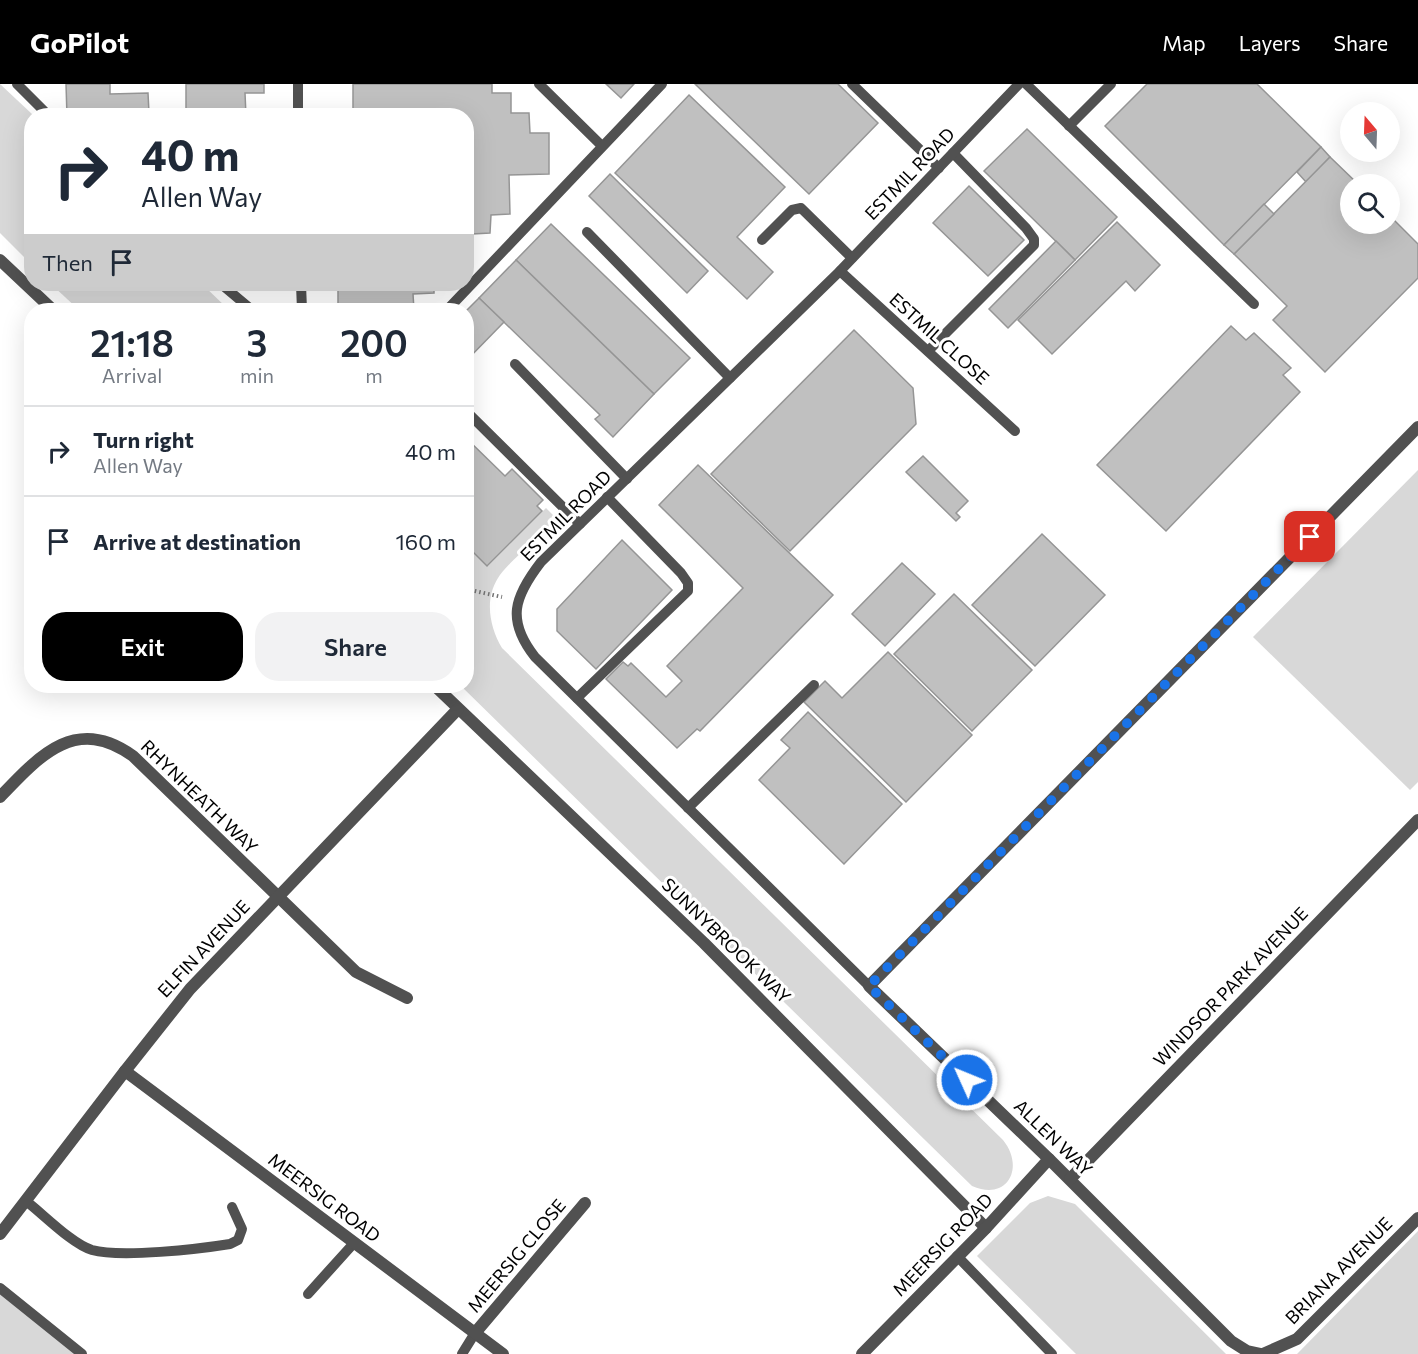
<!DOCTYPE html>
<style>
body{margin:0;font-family:Commissioner,sans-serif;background:#f2f2f3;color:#1f2937;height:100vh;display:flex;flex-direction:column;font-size:22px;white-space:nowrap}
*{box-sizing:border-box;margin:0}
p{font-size:20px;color:#747a83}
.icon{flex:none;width:33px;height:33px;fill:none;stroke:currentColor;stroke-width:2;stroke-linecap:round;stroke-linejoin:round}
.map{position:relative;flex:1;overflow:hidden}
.side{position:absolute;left:24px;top:219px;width:450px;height:390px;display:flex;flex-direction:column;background:#fff;border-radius:24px;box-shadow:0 6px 24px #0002}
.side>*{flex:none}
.top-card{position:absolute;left:24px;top:24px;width:450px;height:183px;border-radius:24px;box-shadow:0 6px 24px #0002;background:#fff;color:#1f2937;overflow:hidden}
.needle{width:39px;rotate:341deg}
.controls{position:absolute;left:1340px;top:18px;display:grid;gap:12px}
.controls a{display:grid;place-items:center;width:60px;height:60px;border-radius:50%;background:#fff;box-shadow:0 6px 24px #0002;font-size:30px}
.pin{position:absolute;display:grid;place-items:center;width:51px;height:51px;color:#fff;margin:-26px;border-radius:12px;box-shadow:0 3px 9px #0006}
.me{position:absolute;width:66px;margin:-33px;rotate:314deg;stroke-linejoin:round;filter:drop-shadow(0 0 4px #0008)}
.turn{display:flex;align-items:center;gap:21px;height:126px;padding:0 18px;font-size:27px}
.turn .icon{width:78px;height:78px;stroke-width:2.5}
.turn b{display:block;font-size:42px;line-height:51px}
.then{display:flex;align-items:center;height:57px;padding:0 18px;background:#0003;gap:12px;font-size:22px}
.eta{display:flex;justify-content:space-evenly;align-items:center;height:102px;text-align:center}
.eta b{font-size:36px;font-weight:600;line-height:42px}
.primary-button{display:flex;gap:12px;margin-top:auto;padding:12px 18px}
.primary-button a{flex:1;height:69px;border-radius:24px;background:#000;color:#fff;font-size:24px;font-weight:600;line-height:69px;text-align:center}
.primary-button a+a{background:#f2f2f3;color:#1f2937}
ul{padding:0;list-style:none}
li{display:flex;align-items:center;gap:18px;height:90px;padding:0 18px;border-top:2px solid #e0e1e3}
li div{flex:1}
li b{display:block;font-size:22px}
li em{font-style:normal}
header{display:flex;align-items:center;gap:36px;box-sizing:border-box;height:84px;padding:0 30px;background:#000;color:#fff}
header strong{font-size:28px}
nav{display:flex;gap:33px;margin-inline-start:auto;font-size:21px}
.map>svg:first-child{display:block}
.green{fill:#d8d8d8}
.building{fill:#c0c0c0;stroke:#959595;stroke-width:1.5}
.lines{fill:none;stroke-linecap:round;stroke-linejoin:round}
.path{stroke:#737373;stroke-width:4;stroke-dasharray:1.5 3;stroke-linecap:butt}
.service{stroke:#515151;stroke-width:10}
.minor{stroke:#515151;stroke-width:12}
.tertiary{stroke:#515151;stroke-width:12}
.route{stroke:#1a73e8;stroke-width:10;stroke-dasharray:0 18}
.labels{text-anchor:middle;stroke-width:6;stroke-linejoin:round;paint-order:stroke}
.street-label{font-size:18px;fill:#000;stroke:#fff}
</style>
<header>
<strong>GoPilot</strong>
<nav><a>Map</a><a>Layers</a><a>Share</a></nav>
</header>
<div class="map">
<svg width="1418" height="1270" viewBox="0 0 1418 1270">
<rect width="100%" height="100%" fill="#fff"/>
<g class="green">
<path d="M0,0L33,31L31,180L0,149Z"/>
<path d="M51,200H202L229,226H79Z"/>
<path d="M1418,386V698L1410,706L1253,553Z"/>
<path d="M546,424L558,436C543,450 507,479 498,494C484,516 490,544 502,564L1003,1056C1025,1083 1008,1118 972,1102L461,602H466L467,461L488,482Z"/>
<path d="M1048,1112L1075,1120L1226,1270H1076L977,1172L1030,1119Z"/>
<path d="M1418,1147V1270H1297Z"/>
<path d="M0,1204L82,1270H0Z"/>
</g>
<g class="building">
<path d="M66,0H110V10L148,9L149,29H186V0H264V9H245L246,32H67Z"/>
<path d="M353,0H492V9H511V29H529L530,49H549V90L509,91L510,130L491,131L490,149L472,150V170H466V32H353Z"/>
<path d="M606,0H634L621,14Z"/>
<path d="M695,0H838L878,39L809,110Z"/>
<path d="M1147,0H1257L1321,63L1224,161L1105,42Z"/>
<path d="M689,11L785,103L737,153L773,188L747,215L615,89Z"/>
<path d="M1027,45L1117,133L1075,176L984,87Z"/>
<path d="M1321,63L1330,73L1306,98L1297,88Z"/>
<path d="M1330,73L1358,100H1350V140H1389V131L1418,160V194L1325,288L1273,236L1287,222L1234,170Z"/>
<path d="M610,90L708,187L687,209L589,112Z"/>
<path d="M969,102L1024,156L988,192L933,139Z"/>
<path d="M1264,120L1274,130L1234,170L1224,161Z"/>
<path d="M1117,138L1160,181L1135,207L1126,197L1052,270L1018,236Z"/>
<path d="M551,140L690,274L654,310L516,176Z"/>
<path d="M1056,157L1075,176L1008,244L989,225Z"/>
<path d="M516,176L654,310L613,353L595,335L600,331L479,214Z"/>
<path d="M338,200H434V209L413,210L414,226H338Z"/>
<path d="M479,214L504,238L466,277V227Z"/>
<path d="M1231,242L1246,256L1254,249L1291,284L1283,291L1300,308L1166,447L1097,381Z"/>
<path d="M854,246L913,304L916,340L790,467L711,390Z"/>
<path d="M466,354L505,392L512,385L543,416L537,422L542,427L487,482L466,461Z"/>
<path d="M923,372L968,417L956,429L960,433L956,437L906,388Z"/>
<path d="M698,381L833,511L700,647L697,645L677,664L606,595L623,578L628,582L631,579L666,613L682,597L667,582L743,504L659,421Z"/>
<path d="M1042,450L1105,511L1035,582L972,521Z"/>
<path d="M622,456L672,506L596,585L557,547V525Z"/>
<path d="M902,479L935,510L885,562L852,530Z"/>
<path d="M954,510L1032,586L972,647L894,570Z"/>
<path d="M888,568L972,651L906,718L804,618L825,597L842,614Z"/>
<path d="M808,628L902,720L844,780L759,696L790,664L781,656Z"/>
</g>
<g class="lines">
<path class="path" d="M466,505L502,513"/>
<g class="service">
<path d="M17,0L49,32"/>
<path d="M298,0V32"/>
<path d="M539,0L602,62"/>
<path d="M852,0L939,84"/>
<path d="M1026,0L1254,220"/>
<path d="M1069,42L1111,0"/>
<path d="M587,148L730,294"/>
<path d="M762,156L792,126L801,124L852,174"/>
<path d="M840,187L1015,347"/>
<path d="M221,200L252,226"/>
<path d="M301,200L302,226"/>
<path d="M447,226L662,0"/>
<path d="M928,267L1034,161V155L1026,144L953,69"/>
<path d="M515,280L627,395"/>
<path d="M466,327L580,440"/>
<path d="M577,614L688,507V499L681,489L607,413"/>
<path d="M688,724L814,601"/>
<path d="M869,902L535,573C506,536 514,513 541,478L840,187L1019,0"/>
<path d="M26,1117C43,1130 72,1160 92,1166C121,1174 199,1165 230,1160L238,1156L242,1145L232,1123"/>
<path d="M957,1172L1052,1270"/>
<path d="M0,1204L82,1270"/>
<path d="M308,1210L354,1159"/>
<path d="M462,1270L475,1249"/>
</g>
<g class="minor">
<path d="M0,176L53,226"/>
<path d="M435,602L704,859L986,1144"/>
<path d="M0,713C40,671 76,631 133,672L356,888L407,914"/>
<path d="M125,987L190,905L458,625"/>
<path d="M1049,1075L1231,1257L1247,1267L1261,1270"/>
<path d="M1070,1095L1418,736"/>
<path d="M475,1249L585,1119"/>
<path d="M1263,1270L1297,1255L1418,1134"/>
</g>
<g class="tertiary">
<path d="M0,1150L125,987L503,1270"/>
<path d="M862,1270L986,1144L1049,1075L869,902L1418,343"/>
</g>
</g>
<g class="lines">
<path class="route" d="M967,996L869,902L1310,453"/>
</g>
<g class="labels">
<g class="street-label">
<text transform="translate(910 90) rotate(-46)" y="6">ESTMIL ROAD</text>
<text transform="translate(939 255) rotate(42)" y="6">ESTMIL CLOSE</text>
<text transform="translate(566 432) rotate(-45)" y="6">ESTMIL ROAD</text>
<text transform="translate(199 713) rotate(44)" y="6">RHYNHEATH WAY</text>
<text transform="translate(726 857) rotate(44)" y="6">SUNNYBROOK WAY</text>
<text transform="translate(204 865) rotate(-47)" y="6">ELFIN AVENUE</text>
<text transform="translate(1231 903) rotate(-46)" y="6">WINDSOR PARK AVENUE</text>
<text transform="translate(1053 1054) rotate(44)" y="6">ALLEN WAY</text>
<text transform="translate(324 1114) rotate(37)" y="6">MEERSIG ROAD</text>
<text transform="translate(943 1161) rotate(-46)" y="6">MEERSIG ROAD</text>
<text transform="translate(517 1172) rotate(-50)" y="6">MEERSIG CLOSE</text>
<text transform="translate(1339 1187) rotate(-45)" y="6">BRIANA AVENUE</text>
</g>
</g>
</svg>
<div class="controls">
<a><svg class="needle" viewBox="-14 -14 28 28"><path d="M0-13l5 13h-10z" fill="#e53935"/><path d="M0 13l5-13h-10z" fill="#747a83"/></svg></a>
<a><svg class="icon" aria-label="search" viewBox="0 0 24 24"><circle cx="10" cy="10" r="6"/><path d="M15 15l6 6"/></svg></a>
</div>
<div class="pin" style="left:1310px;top:453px;background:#d93025"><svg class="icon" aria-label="arrive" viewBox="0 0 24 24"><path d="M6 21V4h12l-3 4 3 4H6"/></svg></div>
<svg class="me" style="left:967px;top:996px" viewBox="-20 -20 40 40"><circle r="17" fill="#1a73e8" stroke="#fff" stroke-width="3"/><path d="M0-11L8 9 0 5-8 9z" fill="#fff"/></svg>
<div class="top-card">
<div class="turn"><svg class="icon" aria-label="right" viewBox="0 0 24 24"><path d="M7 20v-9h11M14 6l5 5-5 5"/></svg><div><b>40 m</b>Allen Way</div></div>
<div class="then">Then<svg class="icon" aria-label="arrive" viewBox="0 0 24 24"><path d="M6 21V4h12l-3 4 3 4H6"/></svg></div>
</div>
<section class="side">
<div class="eta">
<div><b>21:18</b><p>Arrival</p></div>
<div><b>3</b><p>min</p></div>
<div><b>200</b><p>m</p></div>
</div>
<ul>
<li><svg class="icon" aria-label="right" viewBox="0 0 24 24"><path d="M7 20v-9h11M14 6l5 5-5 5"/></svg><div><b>Turn right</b><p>Allen Way</p></div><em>40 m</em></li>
<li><svg class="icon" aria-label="arrive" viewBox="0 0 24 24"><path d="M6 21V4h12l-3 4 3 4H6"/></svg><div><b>Arrive at destination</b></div><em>160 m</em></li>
</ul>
<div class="primary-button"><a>Exit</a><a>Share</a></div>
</section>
</div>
